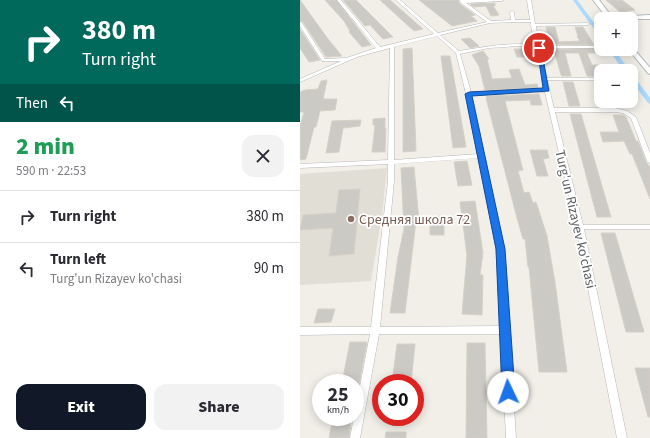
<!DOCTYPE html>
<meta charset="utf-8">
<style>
body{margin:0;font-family:"Source Sans 3",sans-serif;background:#f2f2f3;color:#2b2b33;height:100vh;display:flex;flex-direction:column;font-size:15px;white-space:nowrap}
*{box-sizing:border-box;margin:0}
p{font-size:13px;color:#7c7c81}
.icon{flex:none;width:22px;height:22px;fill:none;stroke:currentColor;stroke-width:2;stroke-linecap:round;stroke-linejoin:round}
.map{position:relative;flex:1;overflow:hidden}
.panel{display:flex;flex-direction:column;background:#fff;width:300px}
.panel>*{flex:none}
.guide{background:#00695c;color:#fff;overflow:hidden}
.fabs{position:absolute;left:294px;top:12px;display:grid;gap:8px}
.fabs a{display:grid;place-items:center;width:44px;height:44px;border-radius:8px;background:#fff;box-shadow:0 2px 10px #0003;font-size:20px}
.speed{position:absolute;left:12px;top:374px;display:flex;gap:8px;font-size:20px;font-weight:700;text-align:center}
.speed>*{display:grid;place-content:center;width:52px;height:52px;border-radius:50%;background:#fff;box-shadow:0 2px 10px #0003;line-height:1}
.speed small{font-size:10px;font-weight:400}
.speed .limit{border:6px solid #d22;background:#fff;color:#111}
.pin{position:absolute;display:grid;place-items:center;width:34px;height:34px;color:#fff;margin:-17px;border:2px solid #fff;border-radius:50%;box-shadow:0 1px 4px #0007}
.me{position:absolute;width:44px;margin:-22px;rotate:357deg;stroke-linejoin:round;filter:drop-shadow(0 0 3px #0008)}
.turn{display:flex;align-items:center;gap:14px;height:84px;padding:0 16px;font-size:18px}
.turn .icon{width:52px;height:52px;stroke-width:2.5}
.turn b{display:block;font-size:28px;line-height:34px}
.then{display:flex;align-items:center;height:38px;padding:0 16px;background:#0003;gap:8px;font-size:15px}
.round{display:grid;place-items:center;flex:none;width:42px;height:42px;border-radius:12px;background:#f2f2f3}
.overview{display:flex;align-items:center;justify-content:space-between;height:68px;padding:0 16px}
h1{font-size:24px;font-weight:800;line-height:30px;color:#1e9e55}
.button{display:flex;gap:8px;margin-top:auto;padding:8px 16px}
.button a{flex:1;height:46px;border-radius:12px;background:#111827;color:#fff;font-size:16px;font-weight:800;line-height:46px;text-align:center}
.button a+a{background:#f2f2f3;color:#2b2b33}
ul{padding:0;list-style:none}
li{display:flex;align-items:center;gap:12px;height:52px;padding:0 16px;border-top:1px solid #e1e1e2}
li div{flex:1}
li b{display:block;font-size:15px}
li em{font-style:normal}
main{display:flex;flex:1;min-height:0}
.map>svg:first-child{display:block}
.education{fill:#e1ded6}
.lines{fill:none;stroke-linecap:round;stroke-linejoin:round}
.canal{fill:#aadaff;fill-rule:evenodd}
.building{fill:#cccac5;stroke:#d6d1c6}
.minor-casing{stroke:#b5b8bc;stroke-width:1}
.secondary-casing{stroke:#b6babf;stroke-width:2}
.minor{fill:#fff;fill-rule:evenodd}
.secondary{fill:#fff;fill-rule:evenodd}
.route{fill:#1a73e8;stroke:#114b97}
.education-dot{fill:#8d6e63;stroke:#fff;stroke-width:1.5}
.labels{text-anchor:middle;stroke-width:3.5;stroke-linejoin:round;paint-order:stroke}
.education-label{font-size:14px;fill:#785e54;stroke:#fff;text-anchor:start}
.street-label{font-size:14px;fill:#5f6368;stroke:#fff}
</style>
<main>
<section class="panel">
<div class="guide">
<div class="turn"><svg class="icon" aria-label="right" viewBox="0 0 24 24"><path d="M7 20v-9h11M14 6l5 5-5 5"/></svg><div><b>380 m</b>Turn right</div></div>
<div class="then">Then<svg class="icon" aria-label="left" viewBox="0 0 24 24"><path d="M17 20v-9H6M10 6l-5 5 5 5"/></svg></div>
</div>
<div class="overview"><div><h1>2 min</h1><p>590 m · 22:53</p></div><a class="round"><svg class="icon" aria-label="close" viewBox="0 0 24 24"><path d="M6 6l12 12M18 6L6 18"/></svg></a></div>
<ul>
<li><svg class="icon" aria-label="right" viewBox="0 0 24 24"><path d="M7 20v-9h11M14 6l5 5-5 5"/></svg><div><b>Turn right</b></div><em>380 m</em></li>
<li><svg class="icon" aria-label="left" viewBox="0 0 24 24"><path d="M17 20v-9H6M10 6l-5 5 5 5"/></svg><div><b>Turn left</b><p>Turg'un Rizayev ko'chasi</p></div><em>90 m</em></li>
</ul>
<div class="button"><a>Exit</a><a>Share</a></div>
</section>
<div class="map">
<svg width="350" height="438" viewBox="0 0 350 438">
<rect width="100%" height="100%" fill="#f1efe8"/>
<path class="education" d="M87,168L82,215L71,281L0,285V174Z"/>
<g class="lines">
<g class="canal">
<path d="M273,0H277L301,32V36H299Z"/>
<path d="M308,49H314L330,71H324Z"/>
<path d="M331,74L333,75L350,98V104L348,103L331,80Z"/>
</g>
</g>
<g class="building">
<path d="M0,0L28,39L42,56L26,57L3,22L0,21Z"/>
<path d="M25,0H36L71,45L62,47L49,32L50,31L44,21Z"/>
<path d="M43,0H56L93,37L83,39L70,25L65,26Z"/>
<path d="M80,0H90L123,29L114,31Z"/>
<path d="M119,0H158L160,4L175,15L171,16L177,21L152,26Z"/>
<path d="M306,0H322L335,10L320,12Z"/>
<path d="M195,3V6H193L199,15L191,16L186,6L174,7L170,4Z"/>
<path d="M246,27H255L259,42L280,41L277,36H278L275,27H283L294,45L250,44Z"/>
<path d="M0,29L20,60L9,62L0,48Z"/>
<path d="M170,38L179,46L170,48L161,39Z"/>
<path d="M112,48L116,151L103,152V49Z"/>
<path d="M295,48L297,53H287L292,65H301V76H287L279,53H265L271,76H262L261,75L254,50Z"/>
<path d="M214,49H223L226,57H217Z"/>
<path d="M183,51L189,59H187L192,79L212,78L209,70L219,69L225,85L237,84L238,88L185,90L179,66L172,55Z"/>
<path d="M141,56H150L166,147L153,148Z"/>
<path d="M27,80L23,99H37L35,110L20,111L16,127H14L6,159L0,160V126L4,112H0V92L5,90L18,89L21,81Z"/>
<path d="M263,82H273L280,106H269Z"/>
<path d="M239,94L242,105H231L230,100L205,101L223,170L218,171L224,193L229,192L233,203L236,202L247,236L255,282L267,372H239L229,267H228L225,239H223L217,218L186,98L187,96Z"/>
<path d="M270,114H281L311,217H297Z"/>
<path d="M313,115H323L326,117L336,141H338L346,162L348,164L350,168V199L332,154H330L324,141L303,142L300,132H319Z"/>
<path d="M85,118V129L86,128L85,152H72L75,125H73V119Z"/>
<path d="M61,120L60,126L43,128L39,152L26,153L32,121Z"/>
<path d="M230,150H247L249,158L243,159L248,176H237Z"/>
<path d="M167,161L172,185L158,186L154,162Z"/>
<path d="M114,167L119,221H116L105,313H90L98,257L104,229L101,168Z"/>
<path d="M60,189L54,254L29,256L33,228L0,230L3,215L36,213L39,190Z"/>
<path d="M175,201L183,253L180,275H183L182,315L162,314L167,255L160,202Z"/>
<path d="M144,216V235H130V217Z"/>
<path d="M301,233H315L344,332H326Z"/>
<path d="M18,309H35L31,322L14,323Z"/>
<path d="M50,342H67L57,395H55V383H42Z"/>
<path d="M167,343H185L187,438H166Z"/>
<path d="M97,344H115L111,383H92Z"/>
<path d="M335,368H350V417H348Z"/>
<path d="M32,423H51L49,438H29Z"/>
<path d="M86,432H106V438H85Z"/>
</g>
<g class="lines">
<g class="minor-casing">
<path id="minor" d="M37,0H41L80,47L134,34L96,0H100L138,33L187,22L161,3L159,1L161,0H204L202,1L166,3L191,21L211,20L210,12L212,11L214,12L215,20H230L227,0H231L235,24L288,23L290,24L288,25L236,26L239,46H293L295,47L293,48H240L247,78H301V80H247L254,108H315L327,111L336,117L350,153V163L347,161L331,118L323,113L315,112H255L283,225H350V229H284L327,438H317L276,227L245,92L172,95L204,249L216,438H206L201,334H79L60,438H50L54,417H55V412L70,334L0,335V327H71L88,181V164L0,168V164L88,160L90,48L57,57L0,82V79L41,61H22L0,26V22L2,23L25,59L46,58L76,48ZM213,22H231L230,25L231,26L235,45C209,42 184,47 159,51L140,35L190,23ZM137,36L156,53L166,94L178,154L94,160V47ZM221,46L236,48L244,89L171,92L160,54L189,48ZM179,158L196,249L200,326L80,327L94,181V164Z"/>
</g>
<g class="secondary-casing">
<g id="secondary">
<path d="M293,0H299L312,17L350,15V19H305L307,18Z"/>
<path d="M331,47L333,48L350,68V74L348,73L329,50L328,49H331Z"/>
</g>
</g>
<use href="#minor" class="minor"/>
<use href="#secondary" class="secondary"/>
</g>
<path class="route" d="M237,46L241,48L249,91L172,96L205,249L215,392L213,396L208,398L204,396L202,392L196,249L165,94L169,92L243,88Z"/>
<circle class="education-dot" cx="51" cy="219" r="4"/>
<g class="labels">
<g class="education-label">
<text x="59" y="224">Средняя школа 72</text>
</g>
<g class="street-label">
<text transform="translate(276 219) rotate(77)" y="5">Turg'un Rizayev ko'chasi</text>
</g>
</g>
</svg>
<div class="fabs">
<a>+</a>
<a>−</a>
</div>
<div class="speed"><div>25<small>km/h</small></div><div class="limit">30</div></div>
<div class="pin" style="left:239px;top:48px;background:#d93025"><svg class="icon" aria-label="arrive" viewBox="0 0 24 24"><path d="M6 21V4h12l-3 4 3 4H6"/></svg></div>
<svg class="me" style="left:208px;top:392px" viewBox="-20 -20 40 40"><circle r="19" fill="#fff"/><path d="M0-13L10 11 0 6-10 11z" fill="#1a73e8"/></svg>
</div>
</main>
